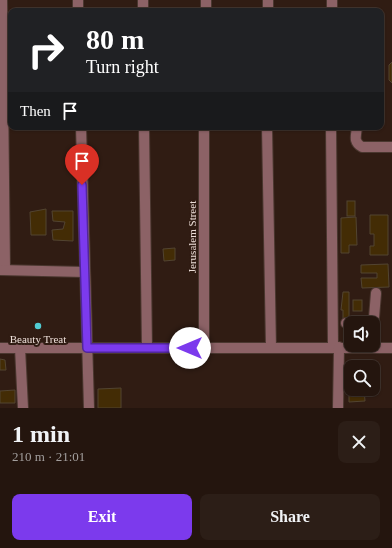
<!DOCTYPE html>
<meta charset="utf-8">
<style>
body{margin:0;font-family:Georgia,serif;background:#2c1e17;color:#f1f3f6;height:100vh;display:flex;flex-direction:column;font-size:15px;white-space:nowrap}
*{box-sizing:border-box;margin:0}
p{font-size:13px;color:#a39f9e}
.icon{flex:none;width:22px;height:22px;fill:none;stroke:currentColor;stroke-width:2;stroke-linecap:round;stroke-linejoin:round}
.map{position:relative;height:408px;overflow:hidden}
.side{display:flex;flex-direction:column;background:#24150e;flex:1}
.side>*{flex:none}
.top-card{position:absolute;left:8px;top:8px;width:376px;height:122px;border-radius:8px;box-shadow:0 1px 3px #0004,0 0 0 1px #41342e;background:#202124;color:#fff;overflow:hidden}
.buttons{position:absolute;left:344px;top:316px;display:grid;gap:8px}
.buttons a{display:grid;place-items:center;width:36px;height:36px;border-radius:8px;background:#24150e;box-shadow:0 1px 3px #0004,0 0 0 1px #41342e;font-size:20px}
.pin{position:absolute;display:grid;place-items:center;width:34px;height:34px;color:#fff;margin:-41px -17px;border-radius:50% 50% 50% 0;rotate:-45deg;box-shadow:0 0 4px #0007}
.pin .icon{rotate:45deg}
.me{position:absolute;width:44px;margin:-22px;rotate:270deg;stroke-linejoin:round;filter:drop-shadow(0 0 3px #0008)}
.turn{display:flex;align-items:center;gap:14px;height:84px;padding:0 12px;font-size:18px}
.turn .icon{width:52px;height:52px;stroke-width:2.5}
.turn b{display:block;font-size:28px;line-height:34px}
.then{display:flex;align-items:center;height:38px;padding:0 12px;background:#0003;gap:8px;font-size:15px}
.round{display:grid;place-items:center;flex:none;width:42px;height:42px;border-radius:8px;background:#2c1e17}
.head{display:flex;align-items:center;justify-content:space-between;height:68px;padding:0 12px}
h1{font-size:24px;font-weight:600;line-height:30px}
.cta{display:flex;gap:8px;margin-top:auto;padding:8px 12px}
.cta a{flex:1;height:46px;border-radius:8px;background:#7c3aed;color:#fff;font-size:16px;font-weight:600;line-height:46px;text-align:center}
.cta a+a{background:#2c1e17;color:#f1f3f6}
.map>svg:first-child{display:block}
.building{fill:#432c05;stroke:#524431}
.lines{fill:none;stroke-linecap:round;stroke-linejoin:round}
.minor-casing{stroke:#4a372f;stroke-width:12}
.minor{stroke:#8c6266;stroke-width:10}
.route-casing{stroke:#51269a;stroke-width:10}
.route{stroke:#7c3aed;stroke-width:7}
.poi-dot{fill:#51ccd2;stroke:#301c13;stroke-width:1.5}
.labels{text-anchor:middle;stroke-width:4;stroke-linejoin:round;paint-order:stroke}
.street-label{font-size:11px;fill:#ecded8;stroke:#301c13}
.poi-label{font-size:11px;fill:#ecded8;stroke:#301c13}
</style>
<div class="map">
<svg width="392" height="408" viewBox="0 0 392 408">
<rect width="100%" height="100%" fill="#301c13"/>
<g class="building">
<path d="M392,62V83L389,80V65Z"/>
<rect x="347" y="201" width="8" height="15"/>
<path d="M46,209V235H31L30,212Z"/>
<path d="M52,211H73V241L53,240L52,230L63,229L65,222L53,221Z"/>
<path d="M370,215H388V255H370V246H374V234H370Z"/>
<path d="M356,217L357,245H349V253H341V218Z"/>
<path d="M175,248V260L164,261L163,249Z"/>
<path d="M388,264L389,287L362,288L361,278H377V273H361V265Z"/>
<path d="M343,292H349V319H343V310H341Z"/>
<rect x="353" y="300" width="9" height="11"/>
<path d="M0,359L5,360L6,370H0Z"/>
<path d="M121,388V408H98V389Z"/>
<path d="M349,388L364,389L365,401L349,402Z"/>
<path d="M15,390V403H0V391Z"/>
</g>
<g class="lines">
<g class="minor-casing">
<g id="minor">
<path d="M2,0L5,269"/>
<path d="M78,0V11"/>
<path d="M143,11V0"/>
<path d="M206,11V0"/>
<path d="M268,11V0"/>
<path d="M332,11V0"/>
<path d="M81,127L89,408"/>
<path d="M144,127L147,348"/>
<path d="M267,127L271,348"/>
<path d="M331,127L333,347"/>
<path d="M357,127C356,136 353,142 362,147H392"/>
<path d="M0,270L85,272"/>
<path d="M346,323L374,322"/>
<path d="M373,330L376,293"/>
<path d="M0,348H392"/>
<path d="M20,348L23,408"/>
<path d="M204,348V127"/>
<path d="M338,408L339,347"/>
</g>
</g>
<use href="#minor" class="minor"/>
</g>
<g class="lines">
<g class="route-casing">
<path id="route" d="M82,185L87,348H190"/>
</g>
<use href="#route" class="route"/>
</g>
<circle class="poi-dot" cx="38" cy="326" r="4"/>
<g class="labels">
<g class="street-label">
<text transform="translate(192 237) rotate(-90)" y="4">Jerusalem Street</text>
</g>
<g class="poi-label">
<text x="38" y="343">Beauty Treat</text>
</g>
</g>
</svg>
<div class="buttons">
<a><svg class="icon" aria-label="sound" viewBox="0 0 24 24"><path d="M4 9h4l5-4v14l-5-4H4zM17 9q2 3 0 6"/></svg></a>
<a><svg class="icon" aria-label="search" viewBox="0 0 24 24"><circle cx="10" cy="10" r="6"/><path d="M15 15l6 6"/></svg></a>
</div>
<div class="pin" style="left:82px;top:185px;background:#d93025"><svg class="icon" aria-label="arrive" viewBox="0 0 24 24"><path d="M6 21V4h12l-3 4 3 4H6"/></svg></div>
<svg class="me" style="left:190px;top:348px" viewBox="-20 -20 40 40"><circle r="19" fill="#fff"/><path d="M0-13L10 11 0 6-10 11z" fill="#7c3aed"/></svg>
<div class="top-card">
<div class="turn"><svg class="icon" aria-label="right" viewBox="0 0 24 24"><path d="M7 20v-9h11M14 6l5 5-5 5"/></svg><div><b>80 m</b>Turn right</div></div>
<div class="then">Then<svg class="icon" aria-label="arrive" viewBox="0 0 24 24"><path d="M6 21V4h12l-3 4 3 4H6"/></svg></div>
</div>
</div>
<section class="side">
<div class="head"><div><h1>1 min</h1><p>210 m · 21:01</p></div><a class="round"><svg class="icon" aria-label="close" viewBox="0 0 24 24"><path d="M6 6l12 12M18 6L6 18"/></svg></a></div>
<div class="cta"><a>Exit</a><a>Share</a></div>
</section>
